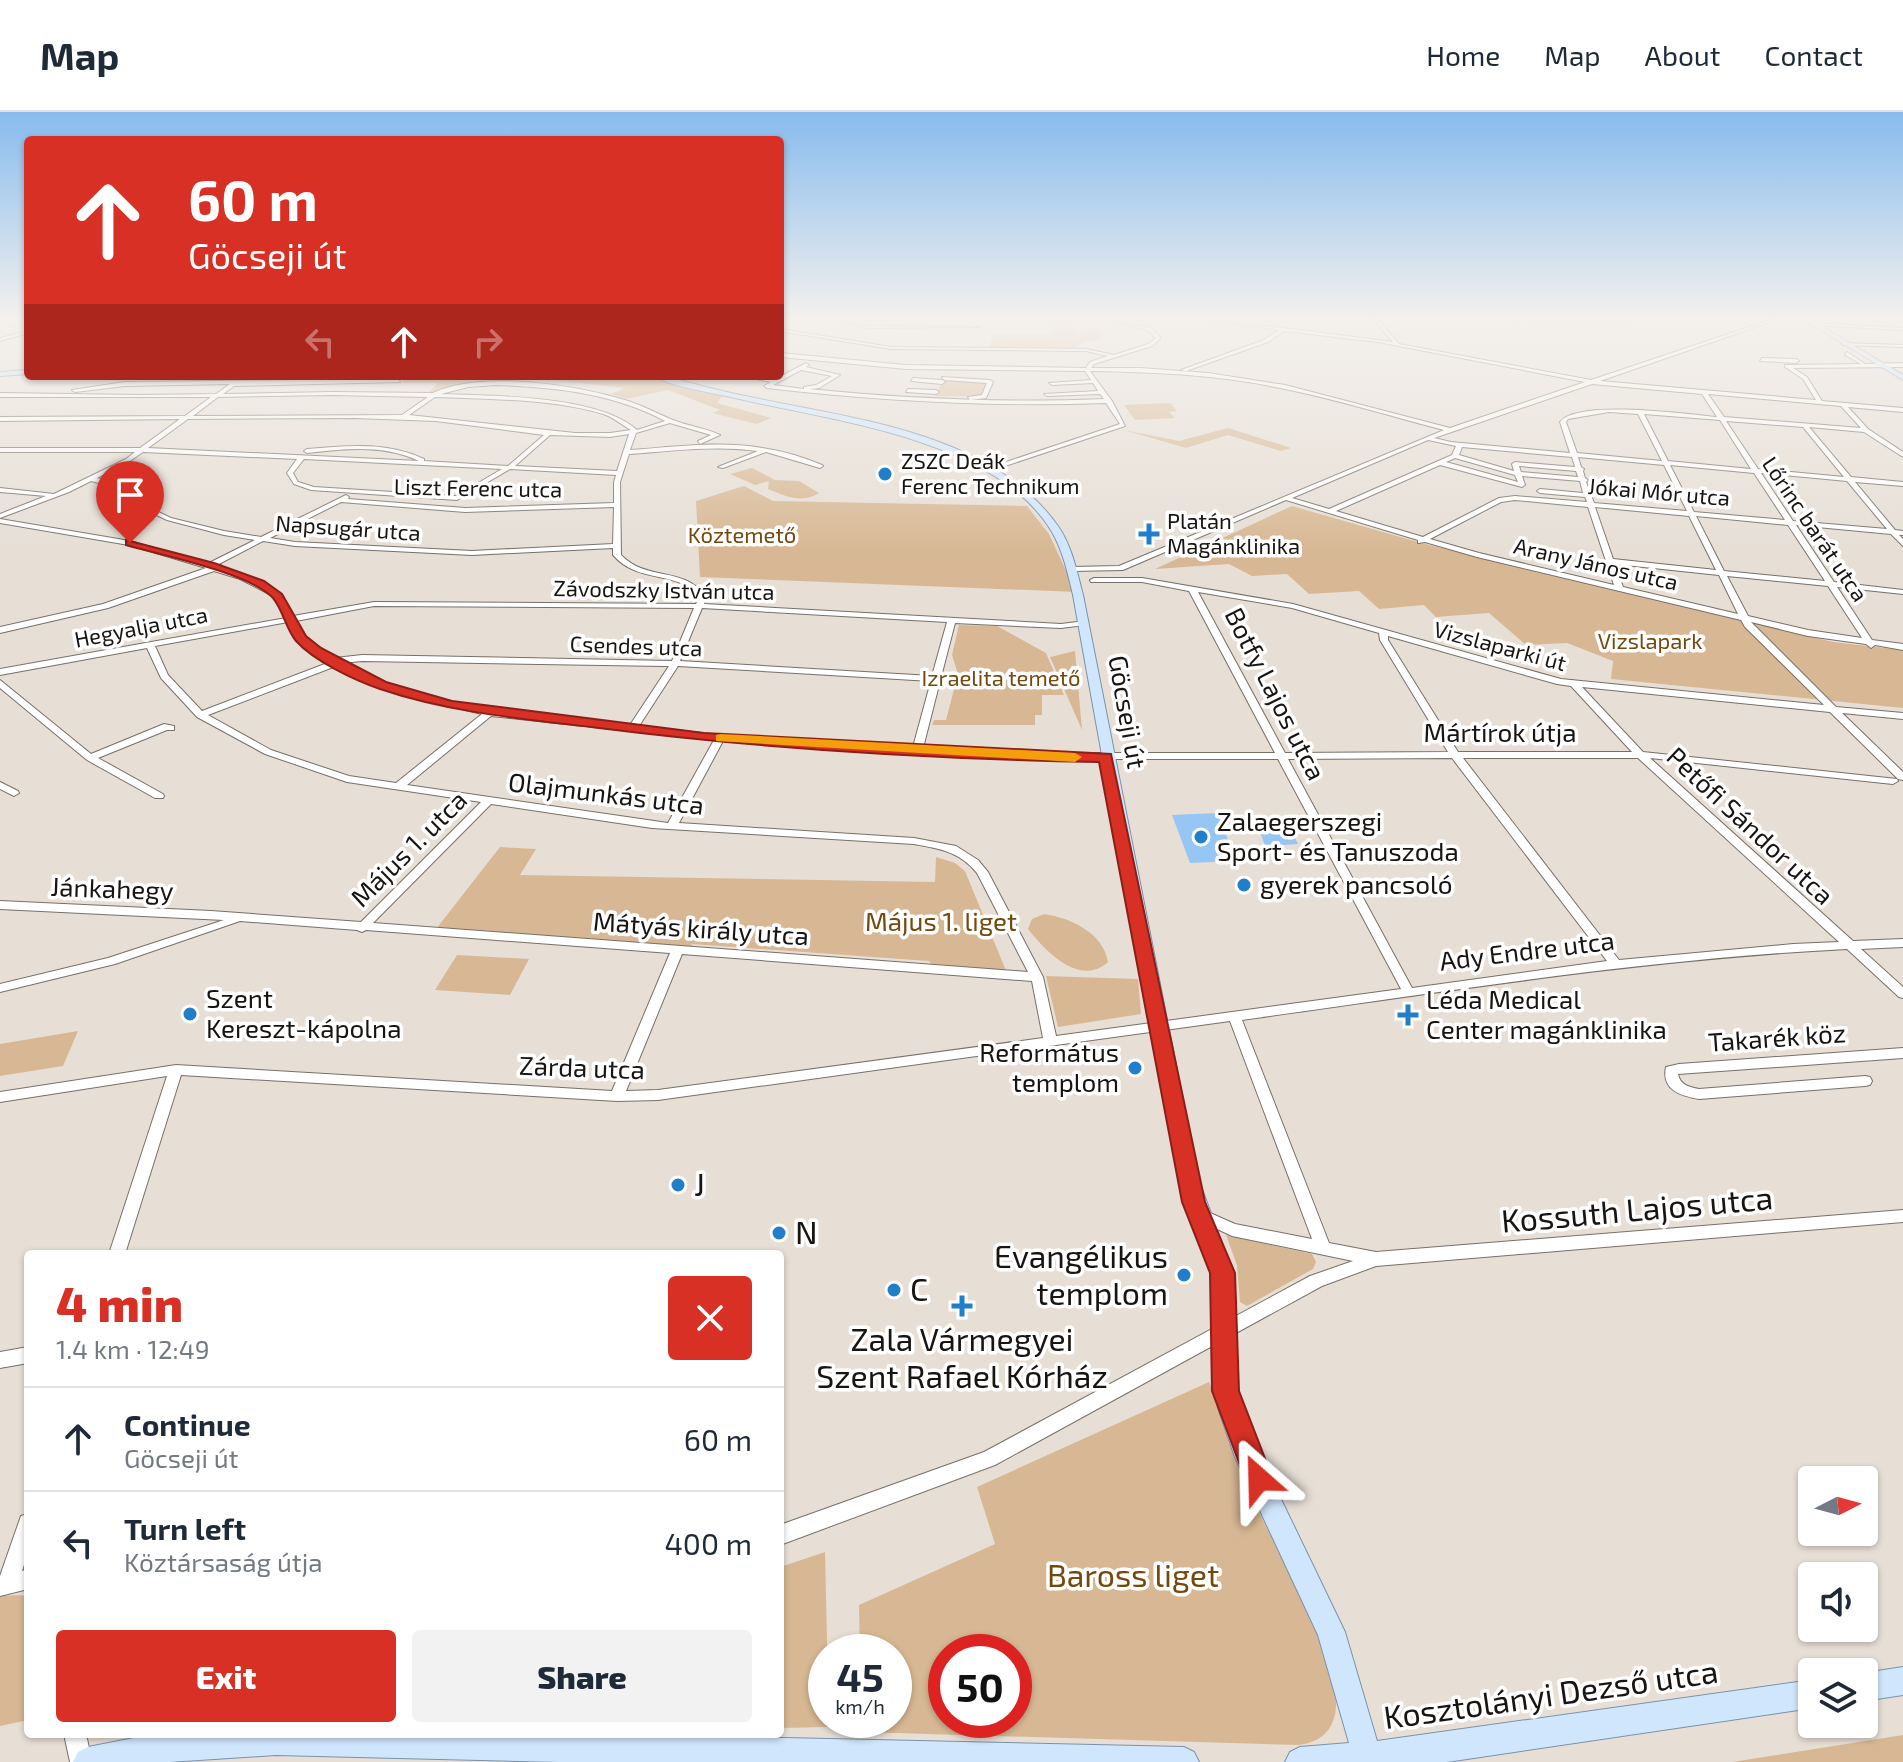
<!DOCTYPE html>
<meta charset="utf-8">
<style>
body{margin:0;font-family:"Exo 2",sans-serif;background:#f2f2f3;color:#1f2937;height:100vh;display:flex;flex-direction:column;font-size:30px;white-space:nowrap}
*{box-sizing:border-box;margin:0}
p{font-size:26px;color:#747a83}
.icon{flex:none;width:44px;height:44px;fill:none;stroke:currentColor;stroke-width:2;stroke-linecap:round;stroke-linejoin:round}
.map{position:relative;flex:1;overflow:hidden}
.panel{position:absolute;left:24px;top:1138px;width:760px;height:488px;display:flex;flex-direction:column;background:#fff;border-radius:8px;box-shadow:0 2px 6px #0004}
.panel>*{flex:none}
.banner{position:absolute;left:24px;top:24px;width:760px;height:244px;border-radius:8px;box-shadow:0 2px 6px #0004;background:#d93025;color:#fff;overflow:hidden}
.needle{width:52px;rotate:84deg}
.tools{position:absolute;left:1798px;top:1354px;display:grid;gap:16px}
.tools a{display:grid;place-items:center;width:80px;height:80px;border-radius:8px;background:#fff;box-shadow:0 2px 6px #0004;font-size:40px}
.speed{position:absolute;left:808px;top:1522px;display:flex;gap:16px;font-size:40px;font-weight:700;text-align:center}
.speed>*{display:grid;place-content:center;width:104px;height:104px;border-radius:50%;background:#fff;box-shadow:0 2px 6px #0004;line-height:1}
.speed small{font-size:20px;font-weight:400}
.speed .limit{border:12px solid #d22;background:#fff;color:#111}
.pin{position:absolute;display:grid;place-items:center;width:68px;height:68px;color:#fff;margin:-82px -34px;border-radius:50% 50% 50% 0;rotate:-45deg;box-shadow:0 0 8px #0007}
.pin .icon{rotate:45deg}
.me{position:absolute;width:88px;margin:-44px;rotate:335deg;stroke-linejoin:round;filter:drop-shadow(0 0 6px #0008)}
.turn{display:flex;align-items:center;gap:28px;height:168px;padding:0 32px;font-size:36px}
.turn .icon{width:104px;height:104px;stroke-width:2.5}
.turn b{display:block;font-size:56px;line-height:68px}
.lanes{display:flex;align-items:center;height:76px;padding:0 32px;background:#0003;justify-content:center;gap:40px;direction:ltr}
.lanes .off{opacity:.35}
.round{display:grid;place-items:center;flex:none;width:84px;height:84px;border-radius:8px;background:#f2f2f3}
.summary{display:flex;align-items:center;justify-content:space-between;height:136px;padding:0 32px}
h1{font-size:48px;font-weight:800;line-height:60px;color:#d93025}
.action{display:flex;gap:16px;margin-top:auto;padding:16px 32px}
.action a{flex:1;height:92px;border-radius:8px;background:#d93025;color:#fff;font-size:32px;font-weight:800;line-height:92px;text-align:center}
.action a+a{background:#f2f2f3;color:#1f2937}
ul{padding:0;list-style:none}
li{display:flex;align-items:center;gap:24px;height:104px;padding:0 32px;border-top:2px solid #e0e1e3}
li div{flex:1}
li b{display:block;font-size:30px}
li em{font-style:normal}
header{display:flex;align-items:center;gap:48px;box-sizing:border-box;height:112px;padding:0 40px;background:#fff;border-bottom:2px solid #e0e1e3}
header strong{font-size:38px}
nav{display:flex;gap:44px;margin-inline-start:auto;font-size:28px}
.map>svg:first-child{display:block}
.green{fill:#d8b894;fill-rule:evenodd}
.water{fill:#97c6f4}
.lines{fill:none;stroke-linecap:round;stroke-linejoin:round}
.minor-casing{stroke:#777068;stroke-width:2}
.major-casing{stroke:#7a92a9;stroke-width:2}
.minor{fill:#fff;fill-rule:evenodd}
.major{fill:#d0e6fd;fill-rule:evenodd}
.route{fill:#d93025;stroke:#8d1f18;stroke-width:2}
.slow{fill:#f59e0b}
.poi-dot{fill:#217ecb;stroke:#fff;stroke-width:3}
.labels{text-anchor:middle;stroke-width:7;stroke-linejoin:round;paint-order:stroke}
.far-poi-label{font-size:22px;fill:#171411;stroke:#fff;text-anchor:start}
.far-street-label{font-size:22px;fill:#171411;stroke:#fff}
.far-park-label{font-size:22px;fill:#73490e;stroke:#fff}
.street-label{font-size:26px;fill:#171411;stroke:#fff}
.poi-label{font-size:26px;fill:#171411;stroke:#fff;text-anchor:start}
.park-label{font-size:26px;fill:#73490e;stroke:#fff}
.near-poi-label{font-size:32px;fill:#171411;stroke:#fff;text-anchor:start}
.near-street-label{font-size:32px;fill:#171411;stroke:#fff}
.near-park-label{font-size:32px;fill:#73490e;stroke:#fff}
</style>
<header>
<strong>Map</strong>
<nav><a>Home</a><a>Map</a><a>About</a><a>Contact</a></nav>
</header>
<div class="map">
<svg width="1903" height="1650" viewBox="0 0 1903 1650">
<rect width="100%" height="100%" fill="#e7dfd6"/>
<g class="green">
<path d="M1477,208H1629L1641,216L1484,213Z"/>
<path d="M1047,209H1073L1078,221H1083L1081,216H1099L1103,227L1084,230L1075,236L990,235L993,222H1051Z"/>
<path d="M399,264H650L722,284L717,291L771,306L757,312L712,301L720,298L668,278L626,287L611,282L625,276L525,265L516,273L469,272L428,281L438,271H401L404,267H395Z"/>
<path d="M944,266L990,270L984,285L935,284Z"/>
<path d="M1170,291L1177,299L1169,300L1175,306L1135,308L1124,293Z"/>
<path d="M1228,316L1291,336L1281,339L1228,323L1186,336L1124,318L1179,329Z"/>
<path d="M752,356L775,368L799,369L819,381C802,392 785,384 768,377L769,369L755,373L730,362Z"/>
<path d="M744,374L773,389L1027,394L1049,422L1076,480L700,465L696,389Z"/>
<path d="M1292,394L1425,432L1833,530L1903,538V596L1611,567L1613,549L1567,531L1526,533L1489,501L1436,505L1424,493L1379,497L1359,479L1309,482L1287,462L1252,464L1229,452L1155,457Z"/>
<path d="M959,513L997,514L1046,541L1064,583H1042V603H1035V613H932L934,608H946L958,562L952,543Z"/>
<path d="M1075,539L1082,618L1050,545Z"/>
<path d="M500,735L536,737L520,763L935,770L936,745L955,751L965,759L1007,861L935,856L929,849L691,832L699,841L436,817Z"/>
<path d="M1044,802C1071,806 1103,821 1108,850C1080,875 1047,841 1028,817L1032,807Z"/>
<path d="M457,843L529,847L510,883L435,878Z"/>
<path d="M1046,864L1138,867L1141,902L1058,915Z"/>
<path d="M78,919L63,954L0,964V932Z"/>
<path d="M1226,1123L1312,1142L1316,1150L1313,1157L1247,1194L1240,1190L1237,1153Z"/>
<path d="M1209,1270C1227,1313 1242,1359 1260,1402C1279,1446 1395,1622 1298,1633L862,1620V1608H894V1540H860L859,1493L995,1432L977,1375ZM946,1540H1014V1608H946Z"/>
<path d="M825,1440L829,1615L780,1616V1455Z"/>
<path d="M21,1483L28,1485V1608L0,1614V1484Z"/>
<path d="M1903,1623V1650H1732Z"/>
</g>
<g class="water">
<path d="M1217,701L1237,749L1190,751L1172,703Z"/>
<path d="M1286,707L1298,732L1265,734L1256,708Z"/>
</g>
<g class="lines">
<g class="minor-casing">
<g id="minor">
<path d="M18,208H24L13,214L9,213Z"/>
<path d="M835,208L868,214L980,215L868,216Z"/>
<path d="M1109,208L1151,216L1161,226L1152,234L1094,252L1091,256H1140L1208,261L1285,273L1450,316L1585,270L1378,230L1284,219L1268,230L1186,259L1181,258L1264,228L1279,218L1206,208L1284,216L1393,230L1374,208H1378L1399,232L1591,268L1770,208H1776L1600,269L1816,288L1803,267L1785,255V253L1861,252L1845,243L1847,240L1865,252L1903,251V255L1793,256L1807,265L1822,289L1903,296V300L1848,295L1868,317L1903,340V345L1864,320L1809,315L1851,365L1903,370V374L1855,370L1895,418L1903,419V423H1899L1903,427V434L1891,422L1796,413L1834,470L1903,478V482L1837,475L1872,528L1903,532V538L1875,533L1871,536L1866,532L1808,524L1751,510L1836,595L1903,601V607L1842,601L1903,660V668L1898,667L1830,600L1582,575L1643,640L1897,667L1898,669L1893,672L1650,646L1853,829L1903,827V835L1861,837L1903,875V886L1899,885L1847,837C1644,847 1443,880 1242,908L1329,1131L1376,1140L1903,1098V1110L1376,1154L1322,1174L995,1353L780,1433V1413L984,1340L1310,1164L1353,1149L1232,1124L1196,1107L1193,1103L1196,1099L1201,1097L1235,1112L1312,1127L1230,909L658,988L617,989L181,963L125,1142H109L167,964L0,990V980L176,953L612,979L670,841L366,818L362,820L357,818L240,809L115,852L0,880V872L108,846L224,808L0,797V789L211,799L361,810L481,690L347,670L265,642L197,605L161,566L147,536L0,563V557L286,506L275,485L240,467L214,459L108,496L0,521V515L103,492L206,456L129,433L0,411V407L130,429L207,452L255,428L224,423L167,408L146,398L130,379L91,369L69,380L0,406V402L46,384L0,380V376L54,382L126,347L135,340H0V336H140L180,307L0,309V305L185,304L211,285H0V281L139,283L216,282L230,272L125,274L75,280L72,278L125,270L398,267L400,270L234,274L223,282L332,280L433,281C481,258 578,273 628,289C644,294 658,302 673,308C688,314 706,316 720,323L700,332L698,329L711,323L670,311L636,321L630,338C676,335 723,328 768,337C787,340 805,346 822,353L823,354L820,356L766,340L723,356L718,355L758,339C715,333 672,339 629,342L620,370L621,443C647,470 682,453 707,485L704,492L1061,512L1085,509V513L1061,516L955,511L941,565L942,567L940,569L923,636L1012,641H1275L1189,479L1142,470H1091L1090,468L1094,466H1142L1293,492L1561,567L1824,593L1745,515L1741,508L1477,445L1425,430L1418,431V428L1286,388L1123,458L1071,459L1067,457L1071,455L1119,454L1444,318C1391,304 1338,288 1285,277C1221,263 1155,260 1090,259L1112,289L1125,314L987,360L985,359V357L1120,312L1106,291C992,295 880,289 767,276L764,274L771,270L746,265L753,264L776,267L806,251L809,253L806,255L840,263L819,276L809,277C907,287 1005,291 1104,287L1100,282L1047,284L1044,282L1098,279L1093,271L1052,273L1049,271L1091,268L1085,259L906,257L780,245V241L906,253L1086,256L1090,250L1108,244L1086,239L891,237L780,219V217L891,235L1086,237L1114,243L1148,232L1156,226L1147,218ZM801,258L832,264L816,273L804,275V277L773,273ZM1592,272L1702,282L1717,305C1688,302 1577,287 1560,310L1570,341L1451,330L1434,326ZM496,273C554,275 613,281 665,309L637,318C598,283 493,284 441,282L468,275ZM1708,282L1841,294L1861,316L1724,305ZM332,283L428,285L402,303L193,304L218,285ZM435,285C488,287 554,287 603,302C613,305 622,313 631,318L610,321H575L409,303ZM1609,300L1638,302L1662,349L1577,341L1566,310L1568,307ZM1644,302L1720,308L1751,357L1668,349ZM355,306L436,309L544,323L508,354L424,349V347C386,329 347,334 307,337L304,339L307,341C345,337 383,332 419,349L148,336L188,307ZM1726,309L1803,315L1844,365L1758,357ZM629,322L617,359L515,354L550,323L610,325ZM1428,328L1456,334L1452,343L1329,397L1292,386ZM1462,335L1572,345L1575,355L1515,350L1512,352L1514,359L1459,343ZM143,340L297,347L287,361L294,372L311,378L457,388L510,357L616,363L614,370V391L465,396L348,387L349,385L346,383L261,425L224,419L171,406L150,396L134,377L97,366L130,349ZM1578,345L1664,353L1687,399L1594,391L1586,370L1588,368L1585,366L1583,359L1584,357L1581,355ZM1455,346L1515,363L1518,370L1446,350ZM304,347L502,357L456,384L314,375L298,370L293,361ZM1440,353L1522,375L1525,373L1522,364L1580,369L1583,381L1540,377L1537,379L1540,381L1585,385L1587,390L1515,384L1499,386L1423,425L1336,399ZM1670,353L1754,361L1785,408L1694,400ZM1519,354L1576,359L1578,365L1521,360ZM1761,361L1847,369L1887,417L1793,409ZM1515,388L1588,395L1614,473L1479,441L1430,427L1501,390ZM341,390L465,400L614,395L613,432L472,439L295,430L270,426ZM1595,395L1689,404L1716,458L1613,447ZM1696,404L1788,413L1825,469L1724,459ZM263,429L295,434L472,443L613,436V443C639,473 677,457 699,485L696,492L374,490L293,504L281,482L246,463L221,456V453L215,454ZM1615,452L1719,463L1738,502L1623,475ZM1727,464L1828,474L1862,526L1808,518L1748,504ZM1198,480L1292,496L1379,521L1380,528L1448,640L1285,641ZM374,494L694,496L672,549L362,543L335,546L304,524L296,509ZM702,496L947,510L932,564L680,549ZM288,510L298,528L330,550L202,599L168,563L155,534ZM1388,524L1557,572L1571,574L1632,640H1458L1388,528ZM362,549L665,554H669L630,613L489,598L403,578L342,551ZM336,554L397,582L482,602L396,671L349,664L271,638L208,603ZM678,554L931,569L913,635L720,623L639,614ZM491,604L714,628L668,711L407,673ZM723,629L1012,647H1278L1401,877L1056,924L1043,865L988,760L978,748L956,734L914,726L679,711ZM1452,646L1607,849L1412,876L1288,647ZM1463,646H1638L1839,830L1793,832L1619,848ZM491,692L652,716L914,732C940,737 959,739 977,761L1028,860L373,811ZM682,842L1032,869L1043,926L658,978L626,979Z"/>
<path d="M1809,211L1903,216V218L1811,213Z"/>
<path d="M28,219V221L0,229V226Z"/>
<path d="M1841,231L1903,233V235L1843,233Z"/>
<path d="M1762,246L1796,247L1799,249L1796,251L1760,249Z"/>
<path d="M942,265L990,268L993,270L986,286L970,288L968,285L982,283L987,271L944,268Z"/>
<path d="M913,266L942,268L945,270L942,272L911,269Z"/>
<path d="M908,277L936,278L939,280L936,282L906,280Z"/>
<path d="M0,568L91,642L164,612L174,614V618H167L98,646L163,682L164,684L163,686H155L87,648L0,576Z"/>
<path d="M0,670L18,679L19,681L14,684L0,677Z"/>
<path d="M1903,936V946L1678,962C1680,973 1689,975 1699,977L1865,964L1870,965L1872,969L1870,973L1865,974L1699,987C1681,984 1661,978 1666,955L1679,952Z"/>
<path d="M28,1235V1251L0,1256V1240Z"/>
<path d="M28,1402V1440L22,1459L28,1457V1477L0,1484V1464L21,1404Z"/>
<path d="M64,1622H86L92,1650H70Z"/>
</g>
</g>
<g class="major-casing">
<g id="major">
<path d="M1804,208H1811L1903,263V268Z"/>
<path d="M28,258V262L0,264V260Z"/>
<path d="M653,264H665C697,273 728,281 760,287C862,308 993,323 1058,414C1072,434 1077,460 1083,483L1199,1069L1233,1161L1234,1263L1242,1296L1255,1333L1345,1520L1377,1629L1812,1568V1596L1447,1650H1285L1290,1640L1300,1635L1349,1631L1318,1523L1235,1345L1218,1296L1212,1263L1211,1161L1179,1069L1073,483C1068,462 1063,439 1052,420C996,326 832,309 735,286C709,280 677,276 653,264Z"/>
<path d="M1903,1555V1583L1864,1589V1561Z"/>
<path d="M154,1622H599L1184,1635L1194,1640L1199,1650H559L276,1643L169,1650H73L78,1640L88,1635Z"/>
</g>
</g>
<use href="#minor" class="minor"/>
<use href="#major" class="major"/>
</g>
<linearGradient id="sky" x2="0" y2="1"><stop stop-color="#87bbed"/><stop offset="0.47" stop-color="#f4f1ed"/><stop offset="1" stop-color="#f4f1ed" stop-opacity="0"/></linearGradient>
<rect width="1903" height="439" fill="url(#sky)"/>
<path class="route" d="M126,428L214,451L264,469L282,482L306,524L321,536L386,570L452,589L704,621L1111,642L1205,1090L1235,1161L1239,1279L1273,1367L1269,1377L1259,1381L1249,1377L1212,1279L1210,1161L1182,1090L1099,650C932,647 765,637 599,616C525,607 451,601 380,577C354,568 314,549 296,529C286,517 283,498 273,486C250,461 161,443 126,433Z"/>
<path class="slow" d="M721,622L1075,641L1082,645L1075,650L716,629V623Z"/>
<g class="poi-dot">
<circle cx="885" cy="362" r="8"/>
<path d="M1145 410h8v8h8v8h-8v8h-8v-8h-8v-8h8z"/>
<circle cx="1201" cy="725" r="8"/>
<circle cx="1244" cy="773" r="8"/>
<circle cx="190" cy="902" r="8"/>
<path d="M1404 891h8v8h8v8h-8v8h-8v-8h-8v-8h8z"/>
<circle cx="1135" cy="956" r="8"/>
<circle cx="678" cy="1073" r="8"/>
<circle cx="779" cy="1121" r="8"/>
<circle cx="1184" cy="1163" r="8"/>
<circle cx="894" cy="1178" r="8"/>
<path d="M958 1182h8v8h8v8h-8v8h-8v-8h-8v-8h8z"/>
</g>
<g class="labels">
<g class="far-poi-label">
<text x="901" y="357">ZSZC Deák<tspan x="901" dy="25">Ferenc Technikum</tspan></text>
<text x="1167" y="417">Platán<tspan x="1167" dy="25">Magánklinika</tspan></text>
</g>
<g class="far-street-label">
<text transform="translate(478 376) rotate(1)" y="8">Liszt Ferenc utca</text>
<text transform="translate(1659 380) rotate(5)" y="8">Jókai Mór utca</text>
<text transform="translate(348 416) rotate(4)" y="8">Napsugár utca</text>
<text transform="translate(1815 417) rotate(56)" y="8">Lőrinc barát utca</text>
<text transform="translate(1596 452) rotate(13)" y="8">Arany János utca</text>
<text transform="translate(664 478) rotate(1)" y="8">Závodszky István utca</text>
<text transform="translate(141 515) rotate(-11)" y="8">Hegyalja utca</text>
<text transform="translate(636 534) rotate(2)" y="8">Csendes utca</text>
<text transform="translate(1500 534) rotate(15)" y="8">Vizslaparki út</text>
</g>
<g class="far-park-label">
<text x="742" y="431">Köztemető</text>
<text x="1650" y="537">Vizslapark</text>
<text x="1001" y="574">Izraelita temető</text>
</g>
<g class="street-label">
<text transform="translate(1275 582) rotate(63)" y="9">Botfy Lajos utca</text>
<text transform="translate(1127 600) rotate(80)" y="9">Göcseji út</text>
<text x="1500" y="630">Mártírok útja</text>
<text transform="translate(606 682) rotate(7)" y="9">Olajmunkás utca</text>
<text transform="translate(1750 714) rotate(43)" y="9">Petőfi Sándor utca</text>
<text transform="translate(409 737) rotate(-45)" y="9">Május 1. utca</text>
<text transform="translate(112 777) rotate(2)" y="9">Jánkahegy</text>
<text transform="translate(701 817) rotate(4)" y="9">Mátyás király utca</text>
<text transform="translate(1527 839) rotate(-7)" y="9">Ady Endre utca</text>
<text transform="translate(1777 926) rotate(-4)" y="9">Takarék köz</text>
<text transform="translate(582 956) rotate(2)" y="9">Zárda utca</text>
</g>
<g class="poi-label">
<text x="1217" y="719">Zalaegerszegi<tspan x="1217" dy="30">Sport- és Tanuszoda</tspan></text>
<text x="1260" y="782">gyerek pancsoló</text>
<text x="206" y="896">Szent<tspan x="206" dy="30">Kereszt-kápolna</tspan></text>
<text x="1426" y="897">Léda Medical<tspan x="1426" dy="30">Center magánklinika</tspan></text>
<text x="1119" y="950" text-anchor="end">Református<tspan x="1119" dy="30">templom</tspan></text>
</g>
<g class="park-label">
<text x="941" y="819">Május 1. liget</text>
</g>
<g class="near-poi-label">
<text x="694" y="1084">J</text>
<text x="795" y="1132">N</text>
<text x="1168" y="1156" text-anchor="end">Evangélikus<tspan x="1168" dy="37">templom</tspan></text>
<text x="910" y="1189">C</text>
<text x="962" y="1239" text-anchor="middle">Zala Vármegyei<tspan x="962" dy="37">Szent Rafael Kórház</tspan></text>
</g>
<g class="near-street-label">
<text transform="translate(1637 1098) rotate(-5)" y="11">Kossuth Lajos utca</text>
<text transform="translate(1551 1583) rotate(-8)" y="11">Kosztolányi Dezső utca</text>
</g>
<g class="near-park-label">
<text x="1133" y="1475">Baross liget</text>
</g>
</g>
</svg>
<div class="tools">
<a><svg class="needle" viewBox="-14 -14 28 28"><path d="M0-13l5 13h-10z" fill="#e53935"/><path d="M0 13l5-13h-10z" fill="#747a83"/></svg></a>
<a><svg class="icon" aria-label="sound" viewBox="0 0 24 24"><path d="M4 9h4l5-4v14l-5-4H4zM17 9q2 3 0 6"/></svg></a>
<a><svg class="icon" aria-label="layers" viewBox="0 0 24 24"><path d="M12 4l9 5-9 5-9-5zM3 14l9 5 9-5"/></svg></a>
</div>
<div class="speed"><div>45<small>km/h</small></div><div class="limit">50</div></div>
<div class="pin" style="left:130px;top:431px;background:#d93025"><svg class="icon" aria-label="arrive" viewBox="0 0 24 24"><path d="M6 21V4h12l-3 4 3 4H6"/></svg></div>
<svg class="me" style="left:1259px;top:1367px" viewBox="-20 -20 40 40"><path d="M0-17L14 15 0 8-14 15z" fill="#d93025" stroke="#fff" stroke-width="4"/></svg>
<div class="banner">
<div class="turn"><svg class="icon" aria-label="ahead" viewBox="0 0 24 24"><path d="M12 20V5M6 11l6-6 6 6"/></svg><div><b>60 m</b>Göcseji út</div></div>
<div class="lanes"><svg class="icon off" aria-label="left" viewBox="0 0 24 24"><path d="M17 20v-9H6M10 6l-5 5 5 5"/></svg><svg class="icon" aria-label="ahead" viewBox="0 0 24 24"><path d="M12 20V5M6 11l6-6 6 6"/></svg><svg class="icon off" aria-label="right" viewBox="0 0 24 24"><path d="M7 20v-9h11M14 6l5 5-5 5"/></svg></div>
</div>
<section class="panel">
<div class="summary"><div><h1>4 min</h1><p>1.4 km · 12:49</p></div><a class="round" style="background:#d93025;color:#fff"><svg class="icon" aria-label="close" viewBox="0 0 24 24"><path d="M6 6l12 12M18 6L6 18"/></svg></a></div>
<ul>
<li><svg class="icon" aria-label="ahead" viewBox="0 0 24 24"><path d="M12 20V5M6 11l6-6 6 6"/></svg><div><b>Continue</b><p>Göcseji út</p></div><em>60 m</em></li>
<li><svg class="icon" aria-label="left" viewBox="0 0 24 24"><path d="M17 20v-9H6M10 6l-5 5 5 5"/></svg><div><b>Turn left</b><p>Köztársaság útja</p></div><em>400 m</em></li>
</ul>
<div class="action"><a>Exit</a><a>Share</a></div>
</section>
</div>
